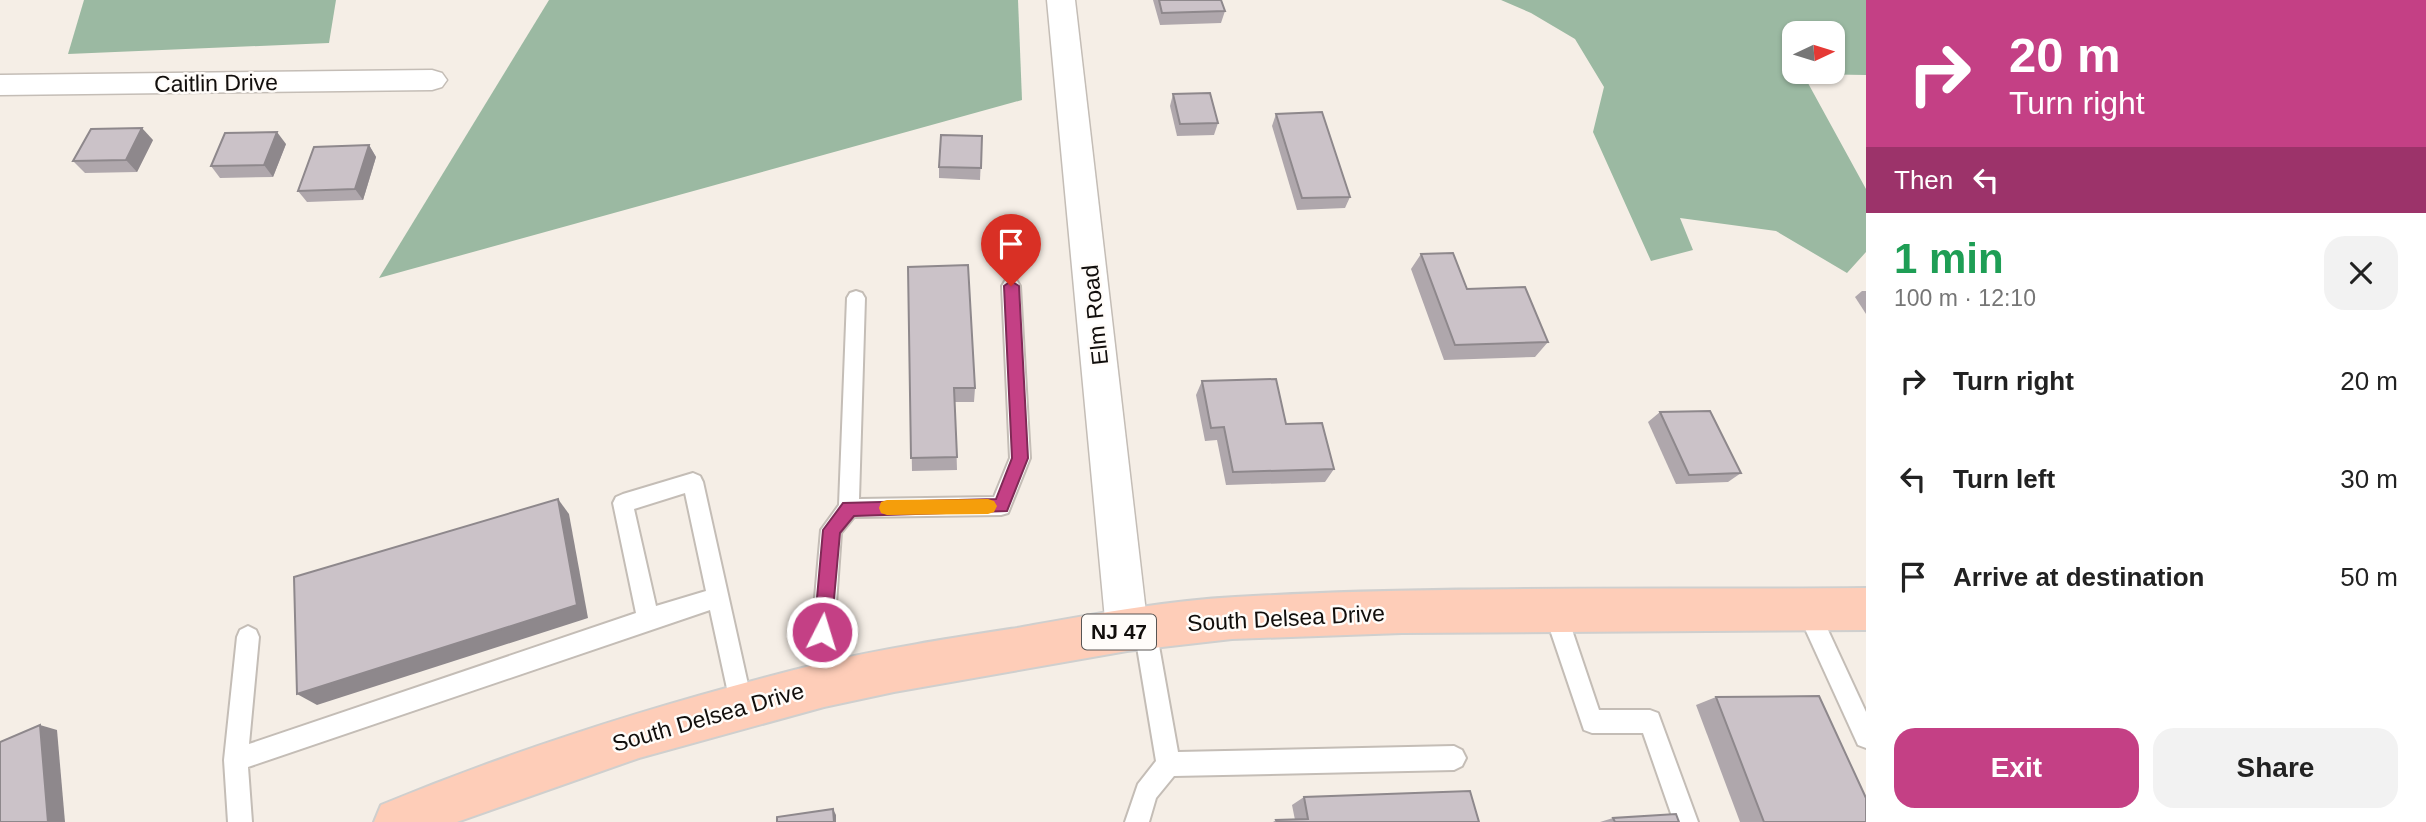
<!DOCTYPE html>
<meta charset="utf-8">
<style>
body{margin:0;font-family:Arial,sans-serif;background:#f2f2f2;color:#222;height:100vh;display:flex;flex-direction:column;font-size:26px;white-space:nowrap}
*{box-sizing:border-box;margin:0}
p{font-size:23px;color:#767676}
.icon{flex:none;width:38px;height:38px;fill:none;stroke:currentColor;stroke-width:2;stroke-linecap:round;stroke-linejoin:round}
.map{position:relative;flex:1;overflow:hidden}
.details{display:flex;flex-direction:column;background:#fff;width:560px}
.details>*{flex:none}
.guide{background:#c44085;color:#fff;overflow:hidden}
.needle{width:46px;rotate:86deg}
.controls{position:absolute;left:1782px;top:21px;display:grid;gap:14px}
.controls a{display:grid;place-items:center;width:63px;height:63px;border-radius:14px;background:#fff;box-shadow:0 2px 5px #0004;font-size:35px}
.pin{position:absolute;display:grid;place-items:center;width:60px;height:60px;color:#fff;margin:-72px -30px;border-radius:50% 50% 50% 0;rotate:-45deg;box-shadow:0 0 7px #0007}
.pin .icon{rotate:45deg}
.me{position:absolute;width:77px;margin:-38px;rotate:5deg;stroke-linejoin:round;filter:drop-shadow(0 0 5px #0008)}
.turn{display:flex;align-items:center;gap:24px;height:147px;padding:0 28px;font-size:32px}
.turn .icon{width:91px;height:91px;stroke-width:2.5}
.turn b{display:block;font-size:49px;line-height:60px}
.then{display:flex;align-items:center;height:66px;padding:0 28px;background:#0003;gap:14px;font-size:26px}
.round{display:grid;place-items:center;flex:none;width:74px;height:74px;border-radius:21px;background:#f2f2f2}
.summary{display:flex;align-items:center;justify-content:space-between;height:119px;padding:0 28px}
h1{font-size:42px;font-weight:700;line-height:52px;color:#1e9e55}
.primary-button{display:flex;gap:14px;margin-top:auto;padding:14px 28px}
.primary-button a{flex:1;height:80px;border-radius:21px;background:#c44085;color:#fff;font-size:28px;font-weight:700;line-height:80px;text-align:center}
.primary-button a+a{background:#f2f2f2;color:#222}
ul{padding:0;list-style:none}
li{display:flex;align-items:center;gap:21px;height:98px;padding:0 28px}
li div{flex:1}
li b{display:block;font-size:26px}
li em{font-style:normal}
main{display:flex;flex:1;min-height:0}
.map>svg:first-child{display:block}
.forest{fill:#9bb9a2;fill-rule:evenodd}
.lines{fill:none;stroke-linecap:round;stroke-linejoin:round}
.lane-casing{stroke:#c4bdb6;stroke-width:4}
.street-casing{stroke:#c4bdb6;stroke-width:3}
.primary-casing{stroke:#cfcfce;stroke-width:4}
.lane{fill:#fff;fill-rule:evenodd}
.street{fill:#fff;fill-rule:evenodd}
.primary{fill:#fecdb8;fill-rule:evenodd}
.wall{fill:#afa7ac}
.shaded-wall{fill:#8e888c}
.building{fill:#cbc2c8;stroke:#8e888c;stroke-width:2}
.route{fill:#c44085;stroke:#7f2a56;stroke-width:2}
.slow{fill:#f59e0b}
.labels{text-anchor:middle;stroke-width:5;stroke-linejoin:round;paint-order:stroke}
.shield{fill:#fffcf9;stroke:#585553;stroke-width:2}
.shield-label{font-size:21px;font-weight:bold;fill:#110e0c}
.street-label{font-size:23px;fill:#110e0c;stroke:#fffcf9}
</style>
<main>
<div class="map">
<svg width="1866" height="822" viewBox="0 0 1866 822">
<rect width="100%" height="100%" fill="#f5eee6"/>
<g class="forest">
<path d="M84,0H336L329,43L68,54Z"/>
<path d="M549,0H1018L1022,100L379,278Z"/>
<path d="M1501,0H1866V75L1803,74L1866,189V252L1847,273L1776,231L1680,218L1693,250L1651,261L1593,132L1604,87L1575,39L1531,13ZM1794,33H1832V72H1794Z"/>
</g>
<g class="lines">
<g class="lane-casing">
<g id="lane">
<path d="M1011,279L1017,281L1020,286L1030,458L1008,513L1001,515L854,517L841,533L834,632L835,685L832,693L824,696L816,693L813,685L812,632L821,530L839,505L847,298L850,293L856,291L862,293L865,298L859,499L994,497L1010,458L1002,286L1005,281Z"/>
<path d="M693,473L700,476L703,482L753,707L750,715L742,718L734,715L731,707L710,610L248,767L252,822H228L224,760L237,637L240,630L248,626L256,630L259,637L249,744L636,613L613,503L616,497L623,494ZM685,493L706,591L656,606L634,509Z"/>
<path d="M1807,599L1815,602L1866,712V748L1858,745L1796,609L1799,602Z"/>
<path d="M1555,602L1563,605L1566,612L1599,710H1650L1658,713L1698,822H1674L1643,733H1592L1584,730L1544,612L1547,605Z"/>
<path d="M1145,619L1153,622L1156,629L1178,752L1454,746L1462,750L1466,758L1462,766L1454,770L1174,776L1156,798L1149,822H1125L1138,784L1156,761L1134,629L1137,622Z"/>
</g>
</g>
<g class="street-casing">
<g id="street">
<path d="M1047,0H1075L1148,630L1142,644L1127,650L1112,644L1106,630Z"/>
<path d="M432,70L442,73L447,80L442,87L432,90L0,95V75Z"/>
</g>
</g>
<g class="primary-casing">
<path id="primary" d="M1866,588V630L1402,633L1232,639L1127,651L894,692L824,707L639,758L457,822H374L381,805C524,746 672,700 822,663C886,648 952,638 1017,628C1089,615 1162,601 1235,597C1445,585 1656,590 1866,588Z"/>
</g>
<use href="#lane" class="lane"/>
<use href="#street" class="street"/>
<use href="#primary" class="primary"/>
</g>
<g class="wall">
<path d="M1153,0H1221L1225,11L1221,23L1160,25Z"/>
<path d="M1173,94L1218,123L1214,135L1177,136L1170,106Z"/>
<path d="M1276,114L1350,197L1345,208L1297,210L1272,126Z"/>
<path d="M982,136L980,180L939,178V167Z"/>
<path d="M153,140L137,172L85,173L73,161Z"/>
<path d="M286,144L273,177L220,178L211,166Z"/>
<path d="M369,145L376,157L363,200L307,202L298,191Z"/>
<path d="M1421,254L1467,289L1548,342L1535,357L1444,360L1411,269Z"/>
<path d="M908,267L975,388L974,402H955L957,470L912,471Z"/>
<path d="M1862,291H1866V314L1855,297Z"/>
<path d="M1202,381L1286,424L1334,469L1325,482L1226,485L1217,440L1205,441L1196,395Z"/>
<path d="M1660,412L1741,473L1728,482L1676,484L1648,422Z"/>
<path d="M1716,697L1866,822H1740L1696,705Z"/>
<path d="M1304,797L1479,822H1273L1276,820H1295L1292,805Z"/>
<path d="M1613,818L1679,822H1600Z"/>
</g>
<g class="shaded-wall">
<path d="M142,128L153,140L137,172L126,160Z"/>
<path d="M277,132L286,144L273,177L264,165Z"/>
<path d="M369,145L376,157L363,200L355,189Z"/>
<path d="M558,499L569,514L588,618L317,705L297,694Z"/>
<path d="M40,725L57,730L65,822H48Z"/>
<path d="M833,809L836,815V822H834Z"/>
</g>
<g class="building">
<path d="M1159,0H1221L1225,11L1162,13Z"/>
<path d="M1210,93L1218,123L1180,124L1173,94Z"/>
<path d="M1322,112L1350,197L1302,198L1276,114Z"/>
<path d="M142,128L126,160L73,161L91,129Z"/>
<path d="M277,132L264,165L211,166L225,133Z"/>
<path d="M941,135L982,136L981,168L939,167Z"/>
<path d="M369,145L355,189L298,191L314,147Z"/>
<path d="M1453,253L1467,289L1525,287L1548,342L1455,345L1421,254Z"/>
<path d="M968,265L975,388H954L957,457L911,458L908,267Z"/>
<path d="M1276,379L1286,424L1322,423L1334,469L1233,472L1224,427L1211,428L1202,381Z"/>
<path d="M1710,411L1741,473L1689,475L1660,412Z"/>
<path d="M558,499L577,605L297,694L294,577Z"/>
<path d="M1819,696L1866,798V822H1764L1716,697Z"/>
<path d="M40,725L48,822H0V742Z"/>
<path d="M1470,791L1479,822H1277L1276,820L1308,819L1304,797Z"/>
<path d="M833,809L834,822H777V817Z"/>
<path d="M1676,814L1679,822H1615L1613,818Z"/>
</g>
<path class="route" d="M1011,281L1019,286L1028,458L1007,511L854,516L840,533L831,632L829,638L822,640L816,638L814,632L823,530L843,503L996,499L1012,458L1004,286Z"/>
<path class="slow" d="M988,499L994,501L997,506L994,512L988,514L887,515L881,513L879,508L881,502L887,500Z"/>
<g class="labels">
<rect class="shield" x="1082" y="614.5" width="74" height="35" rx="5"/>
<g class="shield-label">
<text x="1119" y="639">NJ 47</text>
</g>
<g class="street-label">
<text transform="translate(216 83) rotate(-1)" y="8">Caitlin Drive</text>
<text transform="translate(1095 315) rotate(-96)" y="8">Elm Road</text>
<text transform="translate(1286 618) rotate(-3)" y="8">South Delsea Drive</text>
<text transform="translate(708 717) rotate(-16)" y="8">South Delsea Drive</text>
</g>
</g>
</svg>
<div class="controls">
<a><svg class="needle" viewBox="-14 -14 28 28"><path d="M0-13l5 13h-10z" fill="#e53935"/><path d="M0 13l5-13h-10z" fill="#767676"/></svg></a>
</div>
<div class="pin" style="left:1011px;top:286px;background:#d93025"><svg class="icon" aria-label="arrive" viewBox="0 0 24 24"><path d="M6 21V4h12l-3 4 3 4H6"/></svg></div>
<svg class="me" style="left:822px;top:632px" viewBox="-20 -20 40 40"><circle r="17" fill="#c44085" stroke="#fff" stroke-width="3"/><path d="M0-11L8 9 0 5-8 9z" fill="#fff"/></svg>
</div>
<section class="details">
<div class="guide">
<div class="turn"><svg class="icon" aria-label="right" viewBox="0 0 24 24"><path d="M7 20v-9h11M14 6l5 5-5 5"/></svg><div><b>20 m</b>Turn right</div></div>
<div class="then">Then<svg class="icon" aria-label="left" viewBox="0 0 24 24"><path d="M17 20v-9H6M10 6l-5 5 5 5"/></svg></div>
</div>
<div class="summary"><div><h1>1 min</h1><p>100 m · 12:10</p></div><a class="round"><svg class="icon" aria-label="close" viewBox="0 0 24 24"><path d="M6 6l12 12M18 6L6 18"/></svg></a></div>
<ul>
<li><svg class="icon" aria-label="right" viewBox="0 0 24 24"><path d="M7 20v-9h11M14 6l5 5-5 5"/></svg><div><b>Turn right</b></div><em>20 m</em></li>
<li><svg class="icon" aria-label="left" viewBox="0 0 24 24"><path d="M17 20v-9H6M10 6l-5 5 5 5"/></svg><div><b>Turn left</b></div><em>30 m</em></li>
<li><svg class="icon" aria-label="arrive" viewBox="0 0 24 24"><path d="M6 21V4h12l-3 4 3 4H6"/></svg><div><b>Arrive at destination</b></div><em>50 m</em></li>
</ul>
<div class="primary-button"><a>Exit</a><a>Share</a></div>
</section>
</main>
